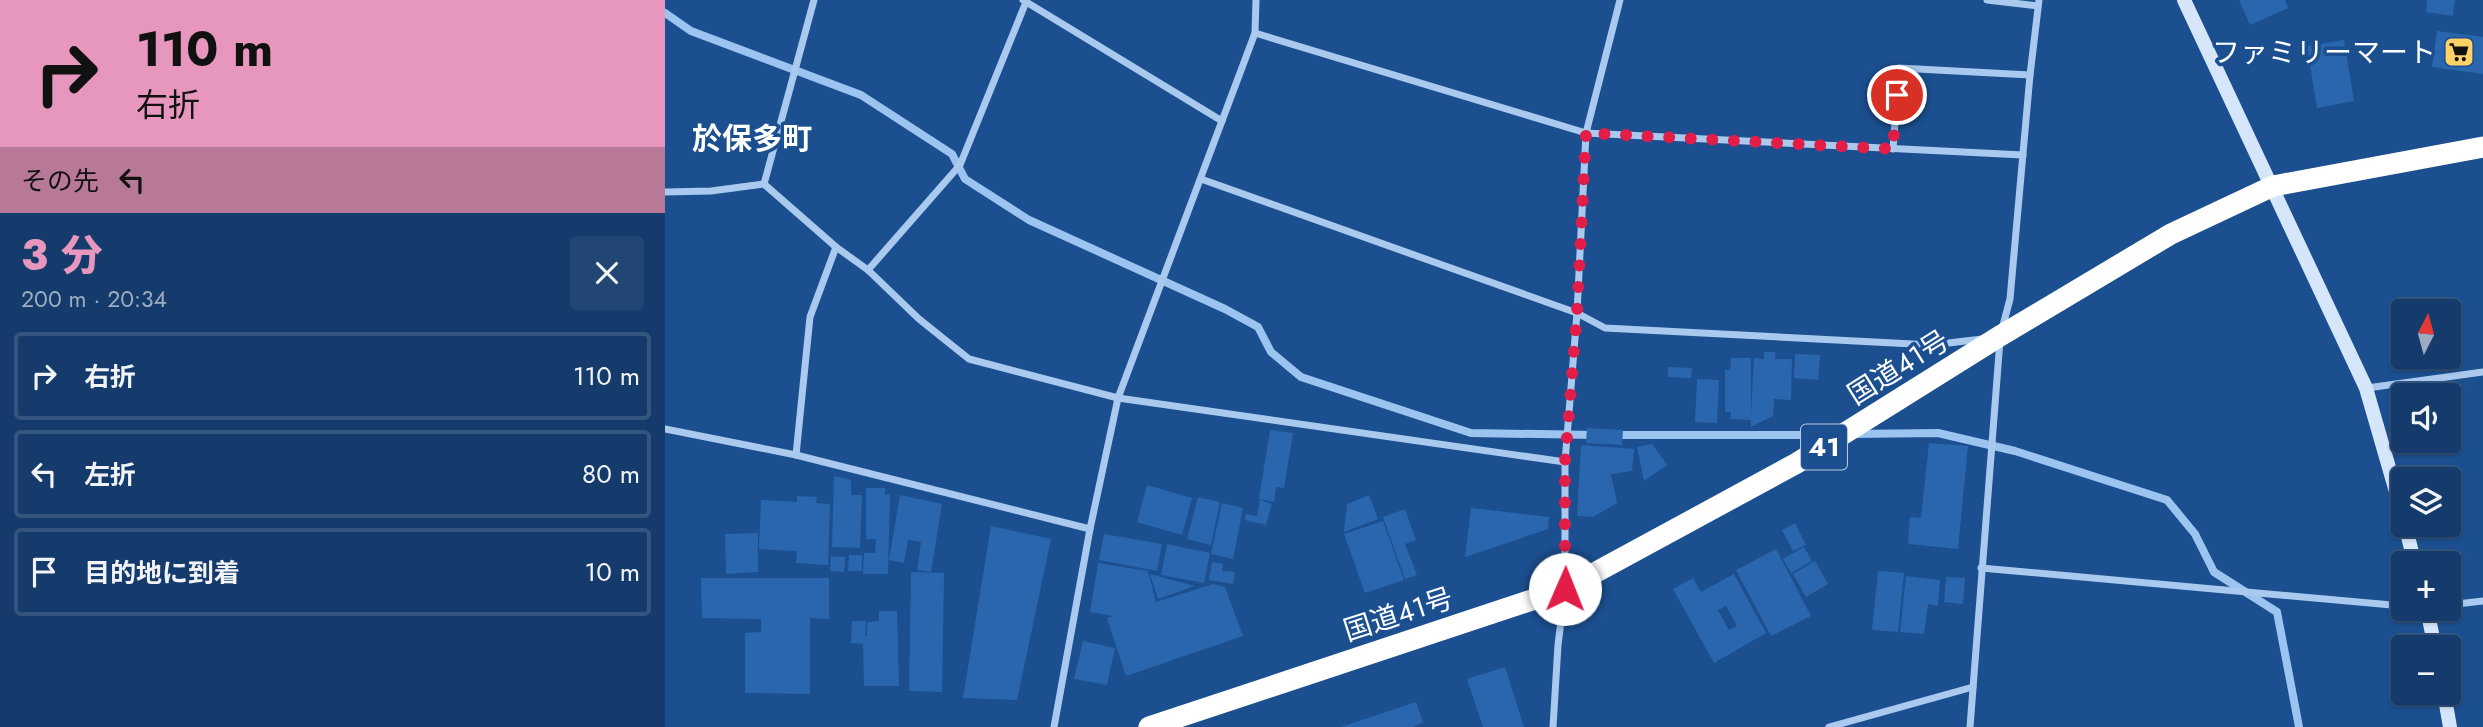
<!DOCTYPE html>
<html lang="ja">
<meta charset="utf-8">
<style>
body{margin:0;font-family:Jost,"Noto Sans JP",sans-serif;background:#214673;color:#f1f3f6;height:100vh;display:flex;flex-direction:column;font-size:26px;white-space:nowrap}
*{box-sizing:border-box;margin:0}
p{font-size:23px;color:#9dadc1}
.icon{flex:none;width:38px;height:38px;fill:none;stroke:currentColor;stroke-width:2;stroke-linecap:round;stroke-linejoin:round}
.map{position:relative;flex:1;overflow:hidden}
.sheet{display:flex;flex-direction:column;background:#143b6b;width:665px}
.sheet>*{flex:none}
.top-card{background:#e797bd;color:#111;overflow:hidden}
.needle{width:46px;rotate:6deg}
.fabs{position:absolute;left:1726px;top:299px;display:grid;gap:14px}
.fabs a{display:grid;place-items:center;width:70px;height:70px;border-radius:7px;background:#143b6b;box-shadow:0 2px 5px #0004,0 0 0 2px #33557e;font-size:35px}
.pin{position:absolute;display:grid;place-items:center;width:60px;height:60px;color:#fff;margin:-30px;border:4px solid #fff;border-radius:50%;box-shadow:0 2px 7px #0007}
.me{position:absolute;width:77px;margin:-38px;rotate:1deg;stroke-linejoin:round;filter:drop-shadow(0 0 5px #0008)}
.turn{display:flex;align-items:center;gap:24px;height:147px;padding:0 21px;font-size:32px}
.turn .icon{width:91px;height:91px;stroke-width:2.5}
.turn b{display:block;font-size:49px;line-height:60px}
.then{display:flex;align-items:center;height:66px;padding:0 21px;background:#0003;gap:14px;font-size:26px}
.round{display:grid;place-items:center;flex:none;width:74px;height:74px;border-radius:7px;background:#214673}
.head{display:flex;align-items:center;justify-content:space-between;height:119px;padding:0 21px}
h1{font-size:42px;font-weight:800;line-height:52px;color:#e797bd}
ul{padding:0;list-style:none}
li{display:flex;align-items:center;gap:21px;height:88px;margin:0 14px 10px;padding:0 7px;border:4px solid #33557e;border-radius:7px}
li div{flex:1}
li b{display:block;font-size:26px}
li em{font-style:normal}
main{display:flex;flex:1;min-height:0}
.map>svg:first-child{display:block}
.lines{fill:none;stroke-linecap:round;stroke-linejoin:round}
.stream{stroke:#9cc4f0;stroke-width:8}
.building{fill:#2a66ad;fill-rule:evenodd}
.street{stroke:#a9c9ee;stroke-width:7}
.secondary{stroke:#d6e6fa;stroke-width:14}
.highway{stroke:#fff;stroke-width:21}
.route{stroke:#e11d48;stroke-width:12;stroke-dasharray:0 21.6}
.labels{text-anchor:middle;stroke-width:7;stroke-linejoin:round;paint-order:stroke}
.shield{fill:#1b4f8f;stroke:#bbcadd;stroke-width:2}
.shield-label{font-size:26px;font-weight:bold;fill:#fff}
.poi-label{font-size:28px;fill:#fff;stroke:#1b4f8f;text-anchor:end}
.street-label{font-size:28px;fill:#fff;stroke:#1b4f8f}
.neighbourhood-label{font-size:30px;font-weight:bold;fill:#fff;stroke:#1b4f8f}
</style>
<main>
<section class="sheet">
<div class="top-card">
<div class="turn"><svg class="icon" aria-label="right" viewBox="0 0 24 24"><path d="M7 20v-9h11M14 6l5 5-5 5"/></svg><div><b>110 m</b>右折</div></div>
<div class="then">その先<svg class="icon" aria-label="left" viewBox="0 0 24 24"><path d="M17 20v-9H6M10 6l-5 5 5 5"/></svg></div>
</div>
<div class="head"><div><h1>3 分</h1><p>200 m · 20:34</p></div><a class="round"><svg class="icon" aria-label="close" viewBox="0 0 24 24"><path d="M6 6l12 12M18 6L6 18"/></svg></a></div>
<ul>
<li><svg class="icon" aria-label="right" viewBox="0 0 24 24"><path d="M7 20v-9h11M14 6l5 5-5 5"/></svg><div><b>右折</b></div><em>110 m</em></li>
<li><svg class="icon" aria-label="left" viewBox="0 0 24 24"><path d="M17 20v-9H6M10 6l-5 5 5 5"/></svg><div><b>左折</b></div><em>80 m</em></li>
<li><svg class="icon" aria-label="arrive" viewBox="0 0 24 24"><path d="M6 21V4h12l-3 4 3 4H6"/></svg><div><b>目的地に到着</b></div><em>10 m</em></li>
</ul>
</section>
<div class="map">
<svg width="1818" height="727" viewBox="0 0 1818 727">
<rect width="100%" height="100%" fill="#1b4f8f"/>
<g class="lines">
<g class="stream">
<path d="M0,13L26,31L196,95L287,154L300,179L364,220L560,309L593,327L606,352L636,377L806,433L930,435"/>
<path d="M1187,434L1273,433L1350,451L1502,500L1530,534L1549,572L1612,612L1634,727"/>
<path d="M949,435H1168"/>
</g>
</g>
<g class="building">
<path d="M1574,0H1620L1623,8L1585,25Z"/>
<path d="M1762,0H1790L1788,16L1761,12Z"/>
<path d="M1772,31L1818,37V74L1767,67Z"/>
<path d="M1679,40L1689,101L1652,108L1642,46Z"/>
<path d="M1099,352H1110V359H1127L1126,400L1109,399L1108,416L1086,427V420L1066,419V412H1060V370H1065L1066,358H1086V415L1089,358L1099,359Z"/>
<path d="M1130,354L1155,355L1153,380L1129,378Z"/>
<path d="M1003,367L1027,368L1026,378L1003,377Z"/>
<path d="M1032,379L1054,380L1052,423L1030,422Z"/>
<path d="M922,428L958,430L957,445L921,443Z"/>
<path d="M605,430L628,433L619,488L611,487L609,502L594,499Z"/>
<path d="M1264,443L1303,446L1293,549L1243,544L1245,517L1256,518Z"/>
<path d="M987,444L1002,465L979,481L972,447Z"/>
<path d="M916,445L969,449L967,471L946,474L952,503L928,517L912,516Z"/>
<path d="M169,476L186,480V495H197L195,548L167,547Z"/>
<path d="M482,485L527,498L517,535L472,522Z"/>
<path d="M201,488H220V495L225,494L223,574H198L199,553H210L211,539H201Z"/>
<path d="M235,495L277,504L266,572L252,570L256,542L243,540L239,563L224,560Z"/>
<path d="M704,495L713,519L679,532L682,504Z"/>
<path d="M132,496L152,497L151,503L165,504L163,565L131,563L132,551L94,549L96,500L132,502Z"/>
<path d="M533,497L555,502L546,545L522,539Z"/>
<path d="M595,500L607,504L601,525L580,520L581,514L592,516Z"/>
<path d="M557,503L578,508L568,559L546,554Z"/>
<path d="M806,508L884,517L883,529L800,557Z"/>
<path d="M740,509L751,540L740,544L752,575L740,579L718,517Z"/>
<path d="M718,521L739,580L700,593L679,534Z"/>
<path d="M1130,523L1141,545L1128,551L1117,530Z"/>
<path d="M326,526L386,539L352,700L298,698Z"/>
<path d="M93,533V572L61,574L60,534Z"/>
<path d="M439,534L497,544L492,571L434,560Z"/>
<path d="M502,544L545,553L539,583L496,575Z"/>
<path d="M1139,547L1147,561L1126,573L1118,559Z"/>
<path d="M1111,549L1146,616L1106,636L1071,570Z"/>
<path d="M184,555H197V571H183Z"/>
<path d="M166,556L180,557L179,572L165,571Z"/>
<path d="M1150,561L1163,584L1141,597L1128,574Z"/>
<path d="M547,562L558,564L557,571L570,572L568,584L544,580Z"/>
<path d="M433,563L483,571L491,602L548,584L560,587L578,636L461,676L442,618L449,616L425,612Z"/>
<path d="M1213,571L1239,573L1233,632L1207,630Z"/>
<path d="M246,572L279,573L277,692L244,691Z"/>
<path d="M485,574L530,586L493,599Z"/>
<path d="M1069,574L1101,633L1049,663L1008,589L1028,578L1036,592ZM1061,606L1072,626L1064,630L1053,610Z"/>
<path d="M1241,576L1275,580L1273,606L1263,604L1259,634L1235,632Z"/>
<path d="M1281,577L1300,578L1298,604L1279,602Z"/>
<path d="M36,578H164V619L145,618V694L80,693V633L96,632V619L37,618Z"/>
<path d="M214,611H232L234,686H199L198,644L186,643L187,621H201L200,636H202V622L214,621Z"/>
<path d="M418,641L450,648L442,685L409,679Z"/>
<path d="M840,667L859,727H818L802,679Z"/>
<path d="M751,702L758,722L748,727H676Z"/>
</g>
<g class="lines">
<g class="street">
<path d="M358,0L557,121"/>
<path d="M1322,0L1373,6"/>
<path d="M590,33L921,133L1358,155"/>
<path d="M1228,149L1234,68L1365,75"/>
<path d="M536,179L912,313L940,328L1267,345L1317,339"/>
<path d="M99,184L149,0"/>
<path d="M0,192L46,191L99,184L171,247L203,270L254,319L304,359L453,398L900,462"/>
<path d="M203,270L295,165L361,2"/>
<path d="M1337,329L1345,299L1365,75L1374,0"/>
<path d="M1702,388L1818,372"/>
<path d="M0,429L131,455L425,529"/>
<path d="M131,455L145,317L171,247"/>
<path d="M1316,568L1738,606"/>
<path d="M1783,605L1818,601"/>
<path d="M389,727L425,529L453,398L590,33L591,0"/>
<path d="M888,727L893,645L900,589V462L912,313L921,133L955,0"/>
<path d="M1164,727L1308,687"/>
<path d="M1305,727L1335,340"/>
</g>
<g class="secondary">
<path d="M1519,0L1701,388L1738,516"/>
<path d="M1740,525L1750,564"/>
<path d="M1762,609L1770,648"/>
<path d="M1779,693L1785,727"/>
</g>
<path class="highway" d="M484,727L900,589L1132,463L1335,336L1506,234L1608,186L1818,147"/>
</g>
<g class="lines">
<path class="route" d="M900,589V462L912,313L921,133L1228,149L1232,95"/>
</g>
<defs>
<g id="supermarket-square" transform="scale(1.575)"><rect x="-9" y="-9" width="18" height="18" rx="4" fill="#ffd166" stroke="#1b4f8f"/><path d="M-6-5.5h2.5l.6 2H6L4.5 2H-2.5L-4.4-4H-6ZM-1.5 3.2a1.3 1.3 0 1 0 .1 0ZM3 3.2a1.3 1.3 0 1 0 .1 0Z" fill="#111"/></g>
</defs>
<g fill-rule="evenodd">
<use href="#supermarket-square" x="1794" y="52"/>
</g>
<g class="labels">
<rect class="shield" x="1136" y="424.5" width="46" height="45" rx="5"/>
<g class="shield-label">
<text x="1159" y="456">41</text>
</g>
<g class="poi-label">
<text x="1771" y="62">ファミリーマート</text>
</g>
<g class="street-label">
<text transform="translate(1233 367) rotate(-32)" y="10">国道41号</text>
<text transform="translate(733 614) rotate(-18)" y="10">国道41号</text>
</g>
<g class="neighbourhood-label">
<text x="87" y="149">於保多町</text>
</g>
</g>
</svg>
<div class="fabs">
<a><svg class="needle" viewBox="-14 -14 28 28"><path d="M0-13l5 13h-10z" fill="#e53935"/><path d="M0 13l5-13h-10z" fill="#9dadc1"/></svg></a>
<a><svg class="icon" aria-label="sound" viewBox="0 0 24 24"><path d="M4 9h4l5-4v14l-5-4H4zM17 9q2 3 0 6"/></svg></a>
<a><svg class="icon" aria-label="layers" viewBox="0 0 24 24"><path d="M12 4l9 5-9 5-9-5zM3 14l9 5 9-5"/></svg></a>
<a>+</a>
<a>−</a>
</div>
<div class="pin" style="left:1232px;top:95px;background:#d93025"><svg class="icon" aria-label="arrive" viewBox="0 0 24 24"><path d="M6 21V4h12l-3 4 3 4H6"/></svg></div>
<svg class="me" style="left:900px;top:589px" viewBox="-20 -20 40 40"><circle r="19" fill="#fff"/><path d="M0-13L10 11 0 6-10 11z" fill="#e11d48"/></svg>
</div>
</main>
